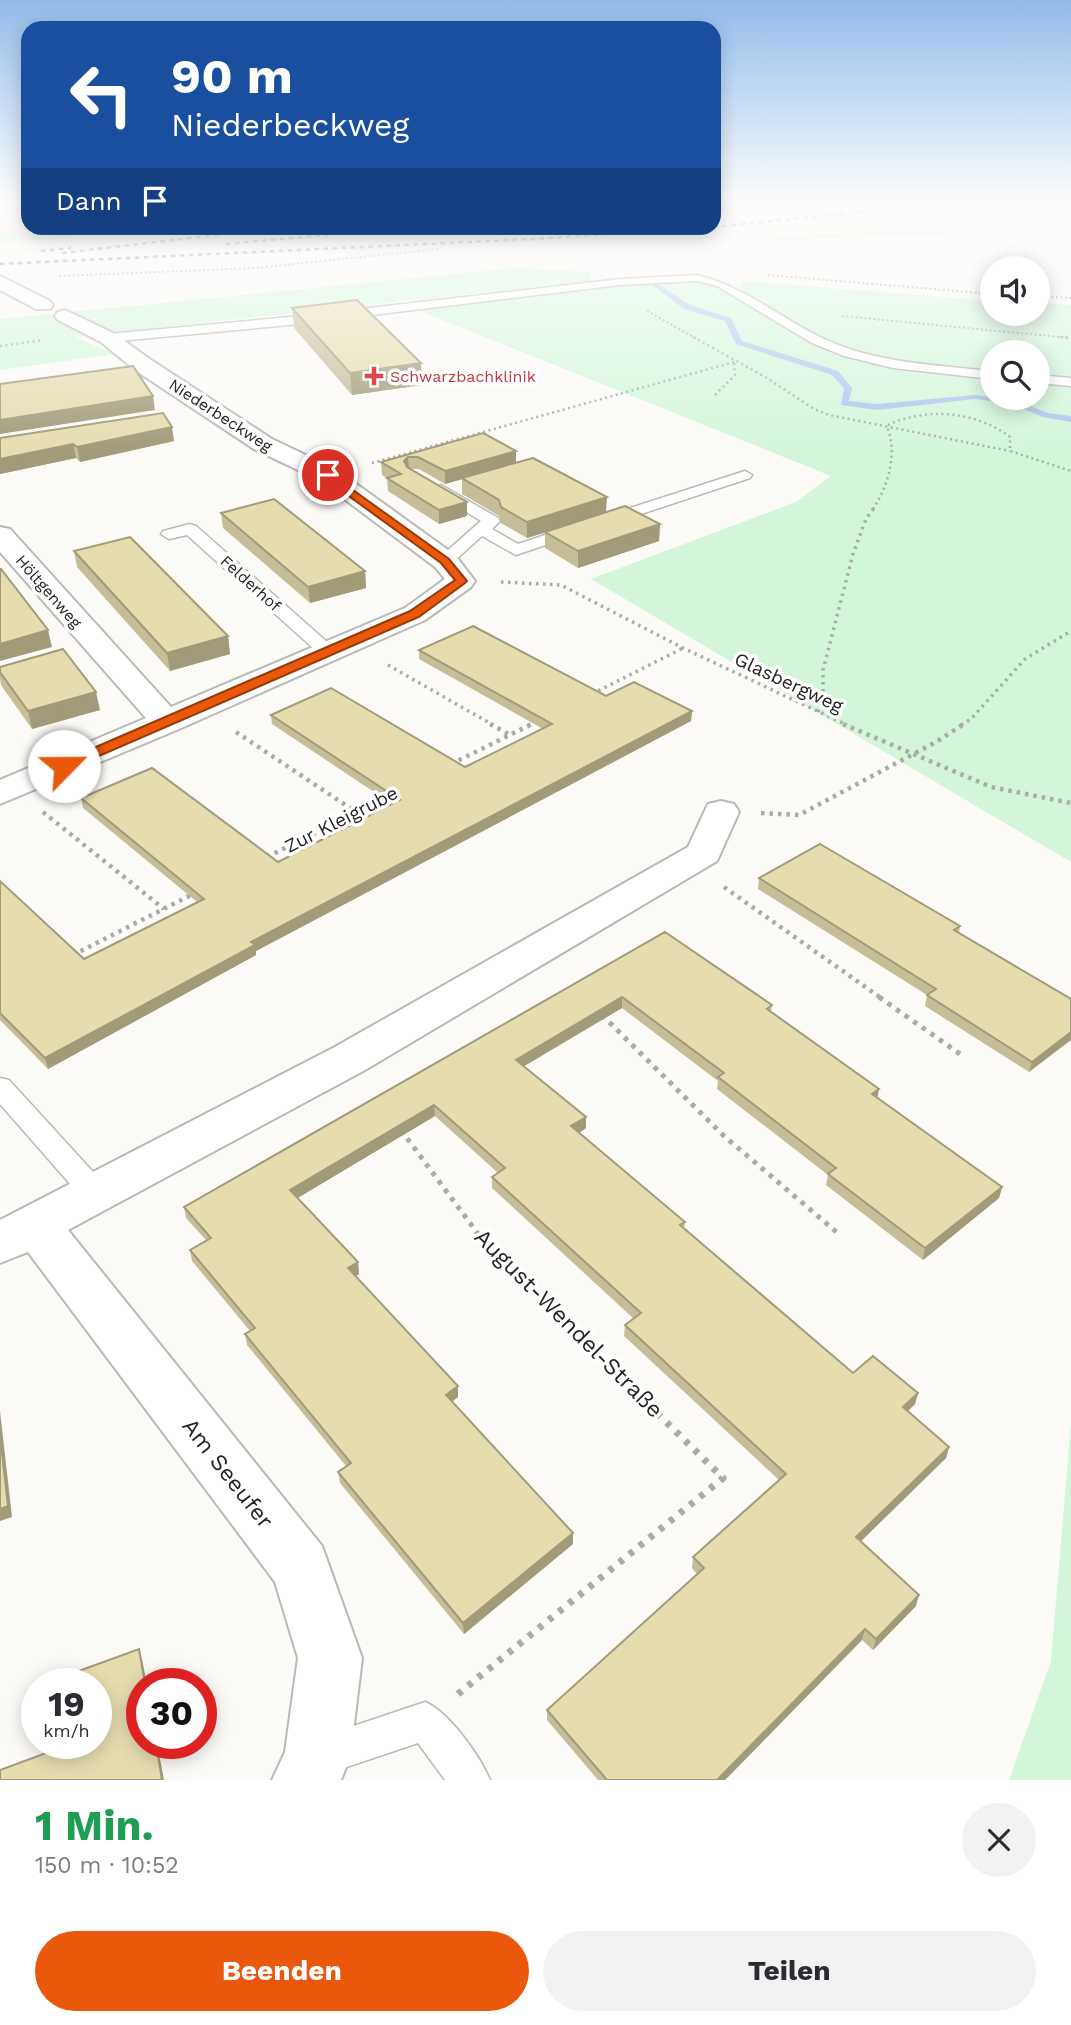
<!DOCTYPE html>
<html lang="de">
<meta charset="utf-8">
<style>
body{margin:0;font-family:"Work Sans",sans-serif;background:#f2f2f3;color:#2b2b33;height:100vh;display:flex;flex-direction:column;font-size:26px;white-space:nowrap}
*{box-sizing:border-box;margin:0}
p{font-size:23px;color:#7c7c81}
.icon{flex:none;width:38px;height:38px;fill:none;stroke:currentColor;stroke-width:2;stroke-linecap:round;stroke-linejoin:round}
.map{position:relative;height:1780px;overflow:hidden}
.panel{display:flex;flex-direction:column;background:#fff;flex:1}
.panel>*{flex:none}
.top-card{position:absolute;left:21px;top:21px;width:700px;height:214px;border-radius:21px;box-shadow:0 4px 18px #0003;background:#1a4fa0;color:#fff;overflow:hidden}
.fabs{position:absolute;left:980px;top:256px;display:grid;gap:14px}
.fabs a{display:grid;place-items:center;width:70px;height:70px;border-radius:50%;background:#fff;box-shadow:0 4px 18px #0003;font-size:35px}
.speed{position:absolute;left:21px;top:1668px;display:flex;gap:14px;font-size:35px;font-weight:700;text-align:center}
.speed>*{display:grid;place-content:center;width:91px;height:91px;border-radius:50%;background:#fff;box-shadow:0 4px 18px #0003;line-height:1}
.speed small{font-size:18px;font-weight:400}
.speed .limit{border:10px solid #d22;background:#fff;color:#111}
.pin{position:absolute;display:grid;place-items:center;width:60px;height:60px;color:#fff;margin:-30px;border:4px solid #fff;border-radius:50%;box-shadow:0 2px 7px #0007}
.me{position:absolute;width:77px;margin:-38px;rotate:67deg;stroke-linejoin:round;filter:drop-shadow(0 0 5px #0008)}
.turn{display:flex;align-items:center;gap:24px;height:147px;padding:0 35px;font-size:32px}
.turn .icon{width:91px;height:91px;stroke-width:2.5}
.turn b{display:block;font-size:49px;line-height:60px}
.then{display:flex;align-items:center;height:66px;padding:0 35px;background:#0003;gap:14px;font-size:26px}
.round{display:grid;place-items:center;flex:none;width:74px;height:74px;border-radius:37px;background:#f2f2f3}
.head{display:flex;align-items:center;justify-content:space-between;height:119px;padding:0 35px}
h1{font-size:42px;font-weight:700;line-height:52px;color:#1e9e55}
.button{display:flex;gap:14px;margin-top:auto;padding:14px 35px}
.button a{flex:1;height:80px;border-radius:42px;background:#ea580c;color:#fff;font-size:28px;font-weight:700;line-height:80px;text-align:center}
.button a+a{background:#f2f2f3;color:#2b2b33}
.map>svg:first-child{display:block}
.green{fill:#d3f6db}
.lines{fill:none;stroke-linecap:round;stroke-linejoin:round}
.stream{fill:#b1c7ef;fill-rule:evenodd}
.service-casing{stroke:#bab9b6;stroke-width:3}
.minor-casing{stroke:#bab9b6;stroke-width:4}
.path-far5{stroke:#ababa8;stroke-width:2;stroke-dasharray:2 2.5;stroke-linecap:butt}
.path-far4{stroke:#ababa8;stroke-width:2.5;stroke-dasharray:2 3.5;stroke-linecap:butt}
.path-far3{stroke:#ababa8;stroke-width:3.5;stroke-dasharray:2.5 4.5;stroke-linecap:butt}
.path-far2{stroke:#ababa8;stroke-width:4.5;stroke-dasharray:3.5 5;stroke-linecap:butt}
.path-far1{stroke:#ababa8;stroke-width:5;stroke-dasharray:4.5 6;stroke-linecap:butt}
.path{stroke:#ababa8;stroke-width:7;stroke-dasharray:5 8;stroke-linecap:butt}
.service{fill:#fff;fill-rule:evenodd}
.minor{fill:#fff;fill-rule:evenodd}
.rail{stroke:#7b7b79;stroke-width:2.5;stroke-dasharray:4.5 4.5;stroke-linecap:butt}
.wall{fill:#c6be96}
.shaded-wall{fill:#a19b7a}
.building{fill:#e6ddaf;stroke:#a19b7a;stroke-width:2}
.route{fill:#ea580c;stroke:#983908;stroke-width:2}
.health-dot{fill:#e0444e;stroke:#fff;stroke-width:2.5}
.labels{text-anchor:middle;stroke-width:7;stroke-linejoin:round;paint-order:stroke}
.far-health-label{font-size:16px;fill:#be3a42;stroke:#fff;text-anchor:start}
.far-street-label{font-size:16px;fill:#242423;stroke:#fff}
.street-label{font-size:19px;fill:#242423;stroke:#fff}
.near-street-label{font-size:23px;fill:#242423;stroke:#fff}
</style>
<div class="map">
<svg width="1071" height="1780" viewBox="0 0 1071 1780">
<rect width="100%" height="100%" fill="#fcfbf8"/>
<g class="green">
<path d="M1071,211V231L747,241Z"/>
<path d="M71,228H173L0,244V232Z"/>
<path d="M515,268L591,272V281L75,337L116,354L0,370V319Z"/>
<path d="M656,280L697,282L727,291L812,341L892,366L992,378V397H1038V381L1071,384V862L591,579L796,502L831,476L410,307Z"/>
<path d="M742,281L992,301V313H1038V303L1071,305V379L1038,377V352H992V373C935,368 876,364 823,340C794,326 767,306 740,289Z"/>
<path d="M1071,1423V1780H1009L1051,1661Z"/>
</g>
<g class="lines">
<g class="stream">
<path d="M548,228H554L557,231L552,232Z"/>
<path d="M651,282H655L690,305L731,318L742,341L838,371L852,388L849,401L877,404L975,395L1014,400L1048,413L1071,416V422L1043,417L1012,404L975,399L877,410L841,405L844,388L832,375L736,344L725,321L684,309L651,284Z"/>
</g>
<g class="service-casing">
<g id="service">
<path d="M697,275C743,286 778,316 820,337C873,363 934,365 992,371V379L893,368L844,356L812,343L717,286L697,281L620,285L290,325L108,342L102,338L108,334L290,317L620,279Z"/>
<path d="M1038,375L1071,378V386L1038,383Z"/>
<path d="M745,471L752,475L750,478L611,524H599L597,521L599,518Z"/>
<path d="M441,485L498,518L500,521L492,529L518,544L572,526L580,531L578,534L516,555L482,536L451,564H439L437,561L439,558L481,521L436,493L433,490Z"/>
<path d="M190,524L196,526L335,649L338,653L335,657H323L187,535L169,539L161,534L163,531Z"/>
<path d="M0,1078L9,1080L105,1185L109,1193L105,1201L95,1204L85,1201L0,1104Z"/>
<path d="M425,1702C449,1712 480,1756 490,1780H445L418,1743L323,1775L309,1769L303,1755L309,1741Z"/>
</g>
</g>
<g class="minor-casing">
<g id="minor">
<path d="M0,276L50,301L53,305L50,309H36L0,290Z"/>
<path d="M65,310L115,334L151,360L272,439L337,470L455,555L475,581L471,587L425,620L179,729L0,804V780L146,718L0,552V527L10,529L171,707L405,608L445,579L435,567L319,480L254,449L135,370L101,342L58,320L55,316L58,312Z"/>
<path d="M721,801L734,804L739,812L717,861L365,1070L68,1230L322,1546L362,1658L350,1757L341,1780H272L285,1752L298,1658L275,1582L28,1252L0,1263V1220L333,1048L688,847L708,804Z"/>
</g>
</g>
<g class="path-far5">
<path d="M714,210L773,203"/>
<path d="M575,231L599,228"/>
<path d="M768,275L992,294"/>
<path d="M59,276L256,268L438,249"/>
<path d="M1038,296L1071,298"/>
<path d="M647,311L697,339"/>
<path d="M842,316L1071,338"/>
</g>
<g class="path-far4">
<path d="M693,337L767,378L814,409L829,415L1010,451"/>
<path d="M1060,337L1071,338"/>
<path d="M0,346L44,340"/>
<path d="M715,395L735,375L734,362"/>
<path d="M888,425C926,407 976,411 1010,437V451L1071,471"/>
<path d="M372,463L734,362"/>
<path d="M873,509C888,487 898,452 887,427"/>
</g>
<g class="path-far3">
<path d="M501,582L561,585L683,648L847,725"/>
<path d="M388,665L493,725"/>
<path d="M592,694L683,648"/>
<path d="M818,712L823,692V670L853,554L866,519L874,508"/>
<path d="M528,725L537,721"/>
<path d="M961,725L971,719L1025,659L1071,631"/>
</g>
<g class="path-far2">
<path d="M490,724L510,735"/>
<path d="M843,724L991,787L1071,803"/>
<path d="M236,732L356,812"/>
<path d="M451,764L532,724"/>
<path d="M43,812L164,909"/>
<path d="M761,813L799,815L936,742L964,724"/>
<path d="M267,857L387,797"/>
<path d="M724,887L881,998"/>
<path d="M73,955L193,894"/>
</g>
<g class="path-far1">
<path d="M879,997L960,1054"/>
<path d="M602,1015L724,1136L840,1235"/>
<path d="M401,1130L487,1246L587,1344"/>
</g>
<path class="path" d="M458,1694L723,1478L585,1342"/>
<use href="#service" class="service"/>
<use href="#minor" class="minor"/>
<g class="rail">
<path d="M714,227L948,203"/>
<path d="M226,244L404,228"/>
<path d="M41,251L71,248"/>
<path d="M62,253L275,228"/>
<path d="M0,264L533,239L705,228"/>
</g>
</g>
<g class="wall">
<path d="M292,308L421,363L422,385L352,395L294,328Z"/>
<path d="M483,433L516,451V463L606,512L660,524L659,541L578,568L545,548V533L527,538L501,523L499,516L462,494V479L445,484L419,469H410L467,502V516L439,524L388,491L387,478L382,475L381,462Z"/>
<path d="M0,438L174,441L80,462L76,458L0,474Z"/>
<path d="M221,513L365,571L366,588L310,603L223,528Z"/>
<path d="M74,551L228,636L230,654L170,671L77,567Z"/>
<path d="M419,650L606,696L692,711L691,721L256,951V955L48,1069L0,1020V881L84,959L197,902L83,808L81,798L278,862L392,804L272,724L271,715L465,767L543,729L419,659Z"/>
<path d="M0,667L100,710L32,729L1,685L0,679Z"/>
<path d="M759,878L960,926L959,933L1071,999L1029,1072L925,1006L927,995L758,889Z"/>
<path d="M665,932L772,1005L771,1012L877,1098L1002,1187L999,1198L923,1260L826,1185L828,1175L717,1089L718,1081L622,1008L524,1066L586,1117V1128L579,1133L685,1222L684,1228L853,1373L918,1393L915,1404L907,1411L949,1447L946,1458L861,1541L916,1606L873,1650L862,1640L725,1780H598L547,1720V1710L697,1574L692,1568L693,1557L779,1480L624,1336L625,1325L634,1319L492,1188V1177L498,1173L435,1116L297,1198L358,1262L359,1274L355,1276L458,1397L452,1402L573,1533V1544L464,1634L340,1483L338,1472L346,1466L247,1345L245,1334L250,1331L192,1261L190,1250L206,1240L186,1218L184,1207Z"/>
</g>
<g class="shaded-wall">
<path d="M421,363L422,385L352,395L350,373Z"/>
<path d="M153,396L155,410L0,434V420Z"/>
<path d="M172,427L174,441L80,462L77,447Z"/>
<path d="M73,444L76,458L0,474V459Z"/>
<path d="M516,451V464L445,484V471Z"/>
<path d="M408,457L409,469L405,474L404,461Z"/>
<path d="M607,497L606,512L527,538V522Z"/>
<path d="M467,502V516L439,524V510Z"/>
<path d="M660,524L659,541L578,568V551Z"/>
<path d="M365,571L366,588L310,603L308,587Z"/>
<path d="M48,630L52,647L0,661V644Z"/>
<path d="M228,636L230,654L170,671L167,653Z"/>
<path d="M96,692L100,710L32,729L28,711Z"/>
<path d="M692,711L691,721L256,951V955L48,1069L45,1058L251,942Z"/>
<path d="M622,997V1008L516,1071V1060Z"/>
<path d="M1071,1032V1040L1029,1072L1032,1062Z"/>
<path d="M879,1089L877,1100L872,1094Z"/>
<path d="M434,1105L435,1116L291,1202L290,1190Z"/>
<path d="M586,1117V1128L571,1138V1126Z"/>
<path d="M1002,1187L999,1198L923,1260L925,1248Z"/>
<path d="M358,1262L359,1274L349,1280L348,1268Z"/>
<path d="M458,1386V1397L446,1406V1395Z"/>
<path d="M918,1393L915,1404L900,1419L903,1407Z"/>
<path d="M0,1411L12,1517L0,1521Z"/>
<path d="M949,1447L946,1458L854,1548L856,1537Z"/>
<path d="M573,1533V1544L464,1634L463,1623Z"/>
<path d="M919,1595L916,1606L873,1650L876,1639Z"/>
<path d="M865,1629L862,1640L725,1780H717Z"/>
<path d="M139,1649L142,1659L147,1684H145Z"/>
<path d="M156,1743H157L164,1780H162Z"/>
</g>
<g class="building">
<path d="M357,300L421,363L350,373L292,308Z"/>
<path d="M133,366L153,396L0,420V384Z"/>
<path d="M163,413L172,427L77,447L73,444L0,459V438Z"/>
<path d="M483,433L516,451L445,471L418,457H408L404,461L407,467L467,502L439,510L387,478L401,474L381,462Z"/>
<path d="M533,458L607,497L527,522L501,507L499,500L462,478Z"/>
<path d="M274,499L365,571L308,587L221,513Z"/>
<path d="M625,506L660,524L578,551L545,532Z"/>
<path d="M130,537L228,636L167,653L74,551Z"/>
<path d="M0,569H1L48,630L0,644Z"/>
<path d="M473,626L606,696L634,682L692,711L251,942L255,945L45,1058L0,1013V881L84,959L204,899L81,798L152,768L278,862L400,800L271,715L331,688L465,767L552,724L419,650Z"/>
<path d="M63,649L96,692L28,711L0,672V667Z"/>
<path d="M820,844L960,926L954,930L1071,999V1032L1032,1062L927,995L936,989L759,878Z"/>
<path d="M665,932L772,1005L767,1009L879,1089L872,1094L1002,1187L925,1248L828,1174L836,1168L718,1077L724,1073L622,997L516,1060L586,1117L571,1126L685,1222L680,1225L853,1373L873,1356L918,1393L903,1407L949,1447L856,1537L919,1595L876,1639L865,1629L717,1780H607L547,1710L704,1568L693,1557L786,1474L625,1325L641,1313L492,1177L505,1168L434,1105L290,1190L358,1262L348,1268L458,1386L446,1395L573,1533L463,1623L338,1472L351,1463L245,1334L255,1328L190,1250L211,1238L184,1207Z"/>
<path d="M0,1435L8,1506L0,1509Z"/>
<path d="M139,1649L145,1684H142V1743H156L162,1780H0V1770L73,1743H96V1684H66L65,1676Z"/>
</g>
<linearGradient id="sky" x2="0" y2="1"><stop stop-color="#92bceb"/><stop offset="0.45" stop-color="#fefdfc"/><stop offset="1" stop-color="#fefdfc" stop-opacity="0"/></linearGradient>
<rect width="1071" height="452" fill="url(#sky)"/>
<path class="route" d="M328,472L449,559L467,581L465,583L419,617L69,769H59V763L410,611L455,580L441,563L324,478L322,475Z"/>
<path class="health-dot" d="M370.5 365.5h7v7h7v7h-7v7h-7v-7h-7v-7h7z"/>
<g class="labels">
<g class="far-health-label">
<text x="390" y="382">Schwarzbachklinik</text>
</g>
<g class="far-street-label">
<text transform="translate(221 415) rotate(33)" y="6">Niederbeckweg</text>
<text transform="translate(251 583) rotate(42)" y="6">Felderhof</text>
<text transform="translate(49 591) rotate(49)" y="6">Höltgenweg</text>
</g>
<g class="street-label">
<text transform="translate(789 682) rotate(25)" y="7">Glasbergweg</text>
<text transform="translate(341 819) rotate(-27)" y="7">Zur Kleigrube</text>
</g>
<g class="near-street-label">
<text transform="translate(569 1323) rotate(45)" y="8">August-Wendel-Straße</text>
<text transform="translate(228 1473) rotate(52)" y="8">Am Seeufer</text>
</g>
</g>
</svg>
<div class="fabs">
<a><svg class="icon" aria-label="sound" viewBox="0 0 24 24"><path d="M4 9h4l5-4v14l-5-4H4zM17 9q2 3 0 6"/></svg></a>
<a><svg class="icon" aria-label="search" viewBox="0 0 24 24"><circle cx="10" cy="10" r="6"/><path d="M15 15l6 6"/></svg></a>
</div>
<div class="speed"><div>19<small>km/h</small></div><div class="limit">30</div></div>
<div class="pin" style="left:328px;top:475px;background:#d93025"><svg class="icon" aria-label="arrive" viewBox="0 0 24 24"><path d="M6 21V4h12l-3 4 3 4H6"/></svg></div>
<svg class="me" style="left:64px;top:766px" viewBox="-20 -20 40 40"><circle r="19" fill="#fff"/><path d="M0-13L10 11 0 6-10 11z" fill="#ea580c"/></svg>
<div class="top-card">
<div class="turn"><svg class="icon" aria-label="left" viewBox="0 0 24 24"><path d="M17 20v-9H6M10 6l-5 5 5 5"/></svg><div><b>90 m</b>Niederbeckweg</div></div>
<div class="then">Dann<svg class="icon" aria-label="arrive" viewBox="0 0 24 24"><path d="M6 21V4h12l-3 4 3 4H6"/></svg></div>
</div>
</div>
<section class="panel">
<div class="head"><div><h1>1 Min.</h1><p>150 m · 10:52</p></div><a class="round"><svg class="icon" aria-label="close" viewBox="0 0 24 24"><path d="M6 6l12 12M18 6L6 18"/></svg></a></div>
<div class="button"><a>Beenden</a><a>Teilen</a></div>
</section>
